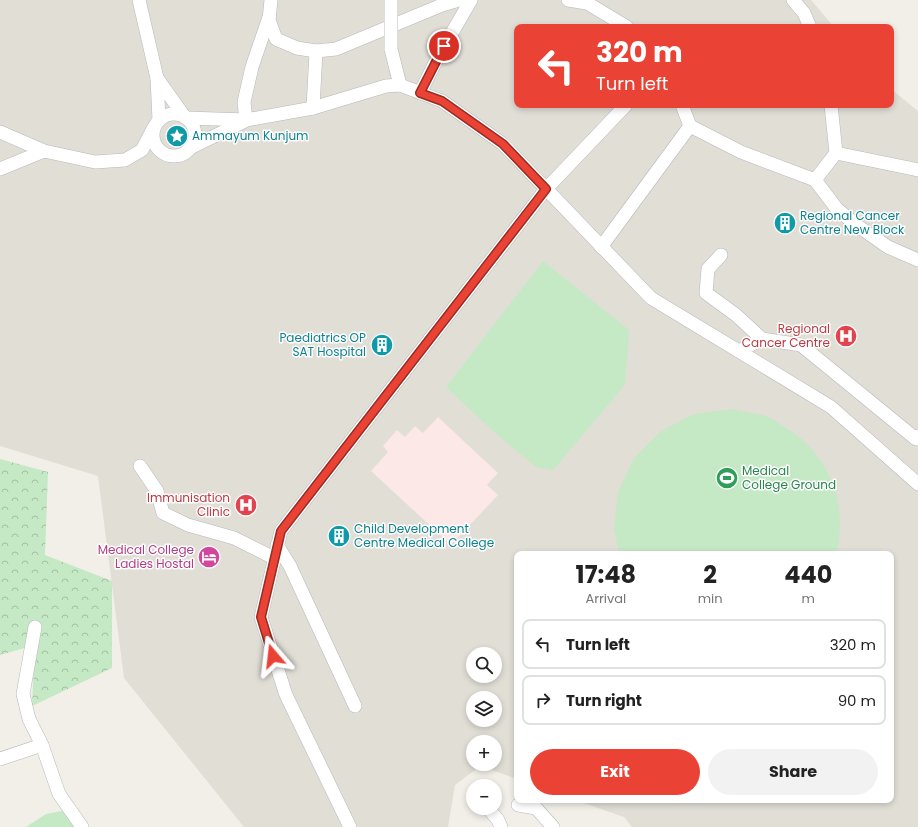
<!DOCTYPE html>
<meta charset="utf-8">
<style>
body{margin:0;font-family:Poppins,sans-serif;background:#f2f2f2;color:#222;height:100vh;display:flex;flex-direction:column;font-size:15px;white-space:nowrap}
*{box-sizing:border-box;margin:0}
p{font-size:13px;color:#767676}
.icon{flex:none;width:22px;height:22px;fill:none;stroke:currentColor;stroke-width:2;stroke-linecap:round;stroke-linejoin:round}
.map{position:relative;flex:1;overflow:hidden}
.side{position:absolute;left:514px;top:551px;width:380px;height:252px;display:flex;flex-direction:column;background:#fff;border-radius:8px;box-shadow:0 2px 6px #0003}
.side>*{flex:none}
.guide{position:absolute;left:514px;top:24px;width:380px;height:84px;border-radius:8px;box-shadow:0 2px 6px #0003;background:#ea4335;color:#fff;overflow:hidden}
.buttons{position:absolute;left:466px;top:647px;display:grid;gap:8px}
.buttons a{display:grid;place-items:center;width:36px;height:36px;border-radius:50%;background:#fff;box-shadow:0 2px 6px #0003;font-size:20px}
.pin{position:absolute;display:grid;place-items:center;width:34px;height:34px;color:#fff;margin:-17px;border:2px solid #fff;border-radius:50%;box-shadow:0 1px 4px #0007}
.me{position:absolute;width:44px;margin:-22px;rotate:343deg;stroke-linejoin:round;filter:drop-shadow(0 0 3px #0008)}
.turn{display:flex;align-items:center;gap:14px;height:84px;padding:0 16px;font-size:18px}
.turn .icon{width:52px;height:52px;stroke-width:2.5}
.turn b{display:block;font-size:28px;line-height:34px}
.eta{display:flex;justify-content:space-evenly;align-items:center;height:68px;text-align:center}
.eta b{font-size:24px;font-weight:700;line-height:28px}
.cta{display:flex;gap:8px;margin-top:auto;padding:8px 16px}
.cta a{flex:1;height:46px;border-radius:24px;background:#ea4335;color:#fff;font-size:16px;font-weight:700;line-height:46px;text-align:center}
.cta a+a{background:#f2f2f2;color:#222}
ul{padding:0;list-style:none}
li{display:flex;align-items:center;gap:12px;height:50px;margin:0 8px 6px;padding:0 8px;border:2px solid #e0e0e0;border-radius:8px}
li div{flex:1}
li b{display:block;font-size:15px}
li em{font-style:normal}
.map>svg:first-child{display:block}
.education{fill:#e1ded6;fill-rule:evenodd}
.medical{fill:#fce8e6}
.green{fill:#c5e8c5}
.forest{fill:url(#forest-crowns)}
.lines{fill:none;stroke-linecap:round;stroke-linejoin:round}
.minor-casing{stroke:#b5b8bc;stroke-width:14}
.minor{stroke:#fff;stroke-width:13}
.minor-bridge-casing{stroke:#b5b8bc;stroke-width:14;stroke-linecap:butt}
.minor-bridge{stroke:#fff;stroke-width:13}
.route-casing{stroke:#982c22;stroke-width:10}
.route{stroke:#ea4335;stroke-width:7}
.labels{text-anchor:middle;stroke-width:3;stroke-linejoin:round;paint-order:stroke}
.culture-label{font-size:12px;fill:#0d838f;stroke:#fff;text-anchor:start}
.health-label{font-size:12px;fill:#be3a42;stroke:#fff;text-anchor:end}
.leisure-label{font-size:12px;fill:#27864d;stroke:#fff;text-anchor:start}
.hotel-label{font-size:12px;fill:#b23c85;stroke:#fff;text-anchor:end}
</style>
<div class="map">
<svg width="918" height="827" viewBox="0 0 918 827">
<defs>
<pattern id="forest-crowns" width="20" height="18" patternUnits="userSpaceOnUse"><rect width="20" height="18" fill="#c5e8c5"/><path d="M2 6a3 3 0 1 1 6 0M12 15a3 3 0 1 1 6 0" fill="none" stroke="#a3c0a4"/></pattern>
</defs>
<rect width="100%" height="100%" fill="#f1efe8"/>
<path class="education" d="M0,0H811L834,27H517V105H891V89L918,111V827H632L624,817L575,800H891V554H517V779L480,766L455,785L448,827H244L124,678L98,476L0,446ZM473,654H495V676H473ZM473,698H495V720H473ZM473,742H495V764H473Z"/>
<path class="medical" d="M438,417L498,473L487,485L498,495L451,545L371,471L388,452L383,446L397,430L405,437L415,426L423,433Z"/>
<g class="green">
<path d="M543,261L629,330L625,385L553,470L536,467L493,431L446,387Z"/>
<path d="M732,409C743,412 756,413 768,417C774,419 780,424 786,428C829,453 849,506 836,554H619L614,529L618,492L634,458L661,431L694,414Z"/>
<path d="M62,811L75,827H26L46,814Z"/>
</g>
<path class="forest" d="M0,459L48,472L45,555L112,581V668L32,706L35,645L0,655Z"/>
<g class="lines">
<g class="minor-casing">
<g id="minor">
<path d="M139,0L157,78L159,120"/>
<path d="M271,0L269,20L276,39L297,48L316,51L336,49L442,5L459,0"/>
<path d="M568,0L587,3L627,27"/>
<path d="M793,0L804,13L810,27"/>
<path d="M391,49L400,85"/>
<path d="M157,78L184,116"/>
<path d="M420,93L438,57L471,0"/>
<path d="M682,105L690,126L741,152L815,180L837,209L855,224L888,247L918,260"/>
<path d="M313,108L316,51"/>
<circle cx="174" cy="135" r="21"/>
<path d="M186,118L246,120L313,108L386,86L400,85L442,101L503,144L651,298L831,407L918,484"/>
<path d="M246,120L244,102L252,67L269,17"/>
<path d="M0,132L44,151L95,162L125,160L142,150L154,127"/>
<path d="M190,148L245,121"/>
<path d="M836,153L918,170"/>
<path d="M0,169L44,151"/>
<path d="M815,180L836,153L831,105"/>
<path d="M601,247L690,126"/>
<path d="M721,255L708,269L706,293L736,315L762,339"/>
<path d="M739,351L762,339L801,345L916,439L918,436"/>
<path d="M140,466L157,491L163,513L188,525L234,538L274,558"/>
<path d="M277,545L290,566L355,706"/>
<path d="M35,627L23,694L29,719L42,745L59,794L82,827"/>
<path d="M0,759L42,745"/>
<path d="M518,805L536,808L553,827"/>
<path d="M488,808L498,820L501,827"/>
<path d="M350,827L286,695L261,617L281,531L546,189L626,105"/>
</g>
</g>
<use href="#minor" class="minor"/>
<g class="minor-bridge-casing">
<path id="minor-bridge" d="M391,49V0"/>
</g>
<use href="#minor-bridge" class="minor-bridge"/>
</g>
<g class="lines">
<g class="route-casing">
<path id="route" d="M273,656L261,617L281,531L546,189L503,144L442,101L420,93L444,46"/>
</g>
<use href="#route" class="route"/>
</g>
<defs>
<g id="sight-disc" transform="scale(1.15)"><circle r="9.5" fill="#0f9aa8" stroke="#fff"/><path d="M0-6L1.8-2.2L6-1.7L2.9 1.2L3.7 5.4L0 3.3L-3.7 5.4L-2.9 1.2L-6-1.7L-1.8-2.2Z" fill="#fff"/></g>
<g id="building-disc" transform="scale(1.15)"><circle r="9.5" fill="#0f9aa8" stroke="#fff"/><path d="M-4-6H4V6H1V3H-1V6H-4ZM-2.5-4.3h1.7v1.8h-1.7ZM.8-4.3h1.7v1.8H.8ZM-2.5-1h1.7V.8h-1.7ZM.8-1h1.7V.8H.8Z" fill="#fff"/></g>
<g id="hospital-disc" transform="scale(1.15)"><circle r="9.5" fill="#e0444e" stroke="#fff"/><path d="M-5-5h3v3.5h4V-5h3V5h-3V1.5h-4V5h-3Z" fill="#fff"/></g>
<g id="stadium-disc" transform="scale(1.15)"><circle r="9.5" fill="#2e9e5b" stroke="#fff"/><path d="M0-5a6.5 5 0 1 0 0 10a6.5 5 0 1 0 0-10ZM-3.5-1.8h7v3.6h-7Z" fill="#fff"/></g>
<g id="hotel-disc" transform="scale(1.15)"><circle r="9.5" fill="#d1479c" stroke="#fff"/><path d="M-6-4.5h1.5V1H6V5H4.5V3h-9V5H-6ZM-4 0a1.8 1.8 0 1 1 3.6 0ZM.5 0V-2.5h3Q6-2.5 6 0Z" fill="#fff"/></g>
</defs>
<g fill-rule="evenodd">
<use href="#sight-disc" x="177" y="136"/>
<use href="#building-disc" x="785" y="223"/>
<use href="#hospital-disc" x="846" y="336"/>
<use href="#building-disc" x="382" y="345"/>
<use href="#stadium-disc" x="727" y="478"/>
<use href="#hospital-disc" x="246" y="505"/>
<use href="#building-disc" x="339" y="536"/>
<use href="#hotel-disc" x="209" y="557"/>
</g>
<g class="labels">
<g class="culture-label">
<text x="192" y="140">Ammayum Kunjum</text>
<text x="800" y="220">Regional Cancer<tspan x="800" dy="14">Centre New Block</tspan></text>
<text x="366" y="342" text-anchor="end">Paediatrics OP<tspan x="366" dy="14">SAT Hospital</tspan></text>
<text x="354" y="533">Child Development<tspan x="354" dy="14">Centre Medical College</tspan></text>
</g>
<g class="health-label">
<text x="830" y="333">Regional<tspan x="830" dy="14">Cancer Centre</tspan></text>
<text x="230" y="502">Immunisation<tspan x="230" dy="14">Clinic</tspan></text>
</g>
<g class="leisure-label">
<text x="742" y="475">Medical<tspan x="742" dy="14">College Ground</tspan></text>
</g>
<g class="hotel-label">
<text x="194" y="554">Medical College<tspan x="194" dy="14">Ladies Hostal</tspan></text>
</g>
</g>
</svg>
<div class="buttons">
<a><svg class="icon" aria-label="search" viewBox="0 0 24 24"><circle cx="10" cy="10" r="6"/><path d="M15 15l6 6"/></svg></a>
<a><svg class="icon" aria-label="layers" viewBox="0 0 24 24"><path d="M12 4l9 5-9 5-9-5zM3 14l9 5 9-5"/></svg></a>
<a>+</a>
<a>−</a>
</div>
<div class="pin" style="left:444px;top:46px;background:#d93025"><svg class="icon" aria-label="arrive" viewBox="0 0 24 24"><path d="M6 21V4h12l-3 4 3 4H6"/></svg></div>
<svg class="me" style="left:273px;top:656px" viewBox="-20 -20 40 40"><path d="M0-17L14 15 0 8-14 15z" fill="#ea4335" stroke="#fff" stroke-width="4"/></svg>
<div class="guide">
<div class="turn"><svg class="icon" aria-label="left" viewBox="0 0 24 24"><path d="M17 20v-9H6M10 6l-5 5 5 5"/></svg><div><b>320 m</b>Turn left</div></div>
</div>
<section class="side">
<div class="eta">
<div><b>17:48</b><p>Arrival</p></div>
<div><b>2</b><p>min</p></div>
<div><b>440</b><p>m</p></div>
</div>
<ul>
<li><svg class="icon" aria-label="left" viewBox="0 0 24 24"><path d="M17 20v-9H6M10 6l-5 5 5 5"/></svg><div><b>Turn left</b></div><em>320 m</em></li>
<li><svg class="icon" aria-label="right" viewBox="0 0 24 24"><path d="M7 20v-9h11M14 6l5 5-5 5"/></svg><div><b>Turn right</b></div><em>90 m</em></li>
</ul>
<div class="cta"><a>Exit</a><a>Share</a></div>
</section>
</div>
